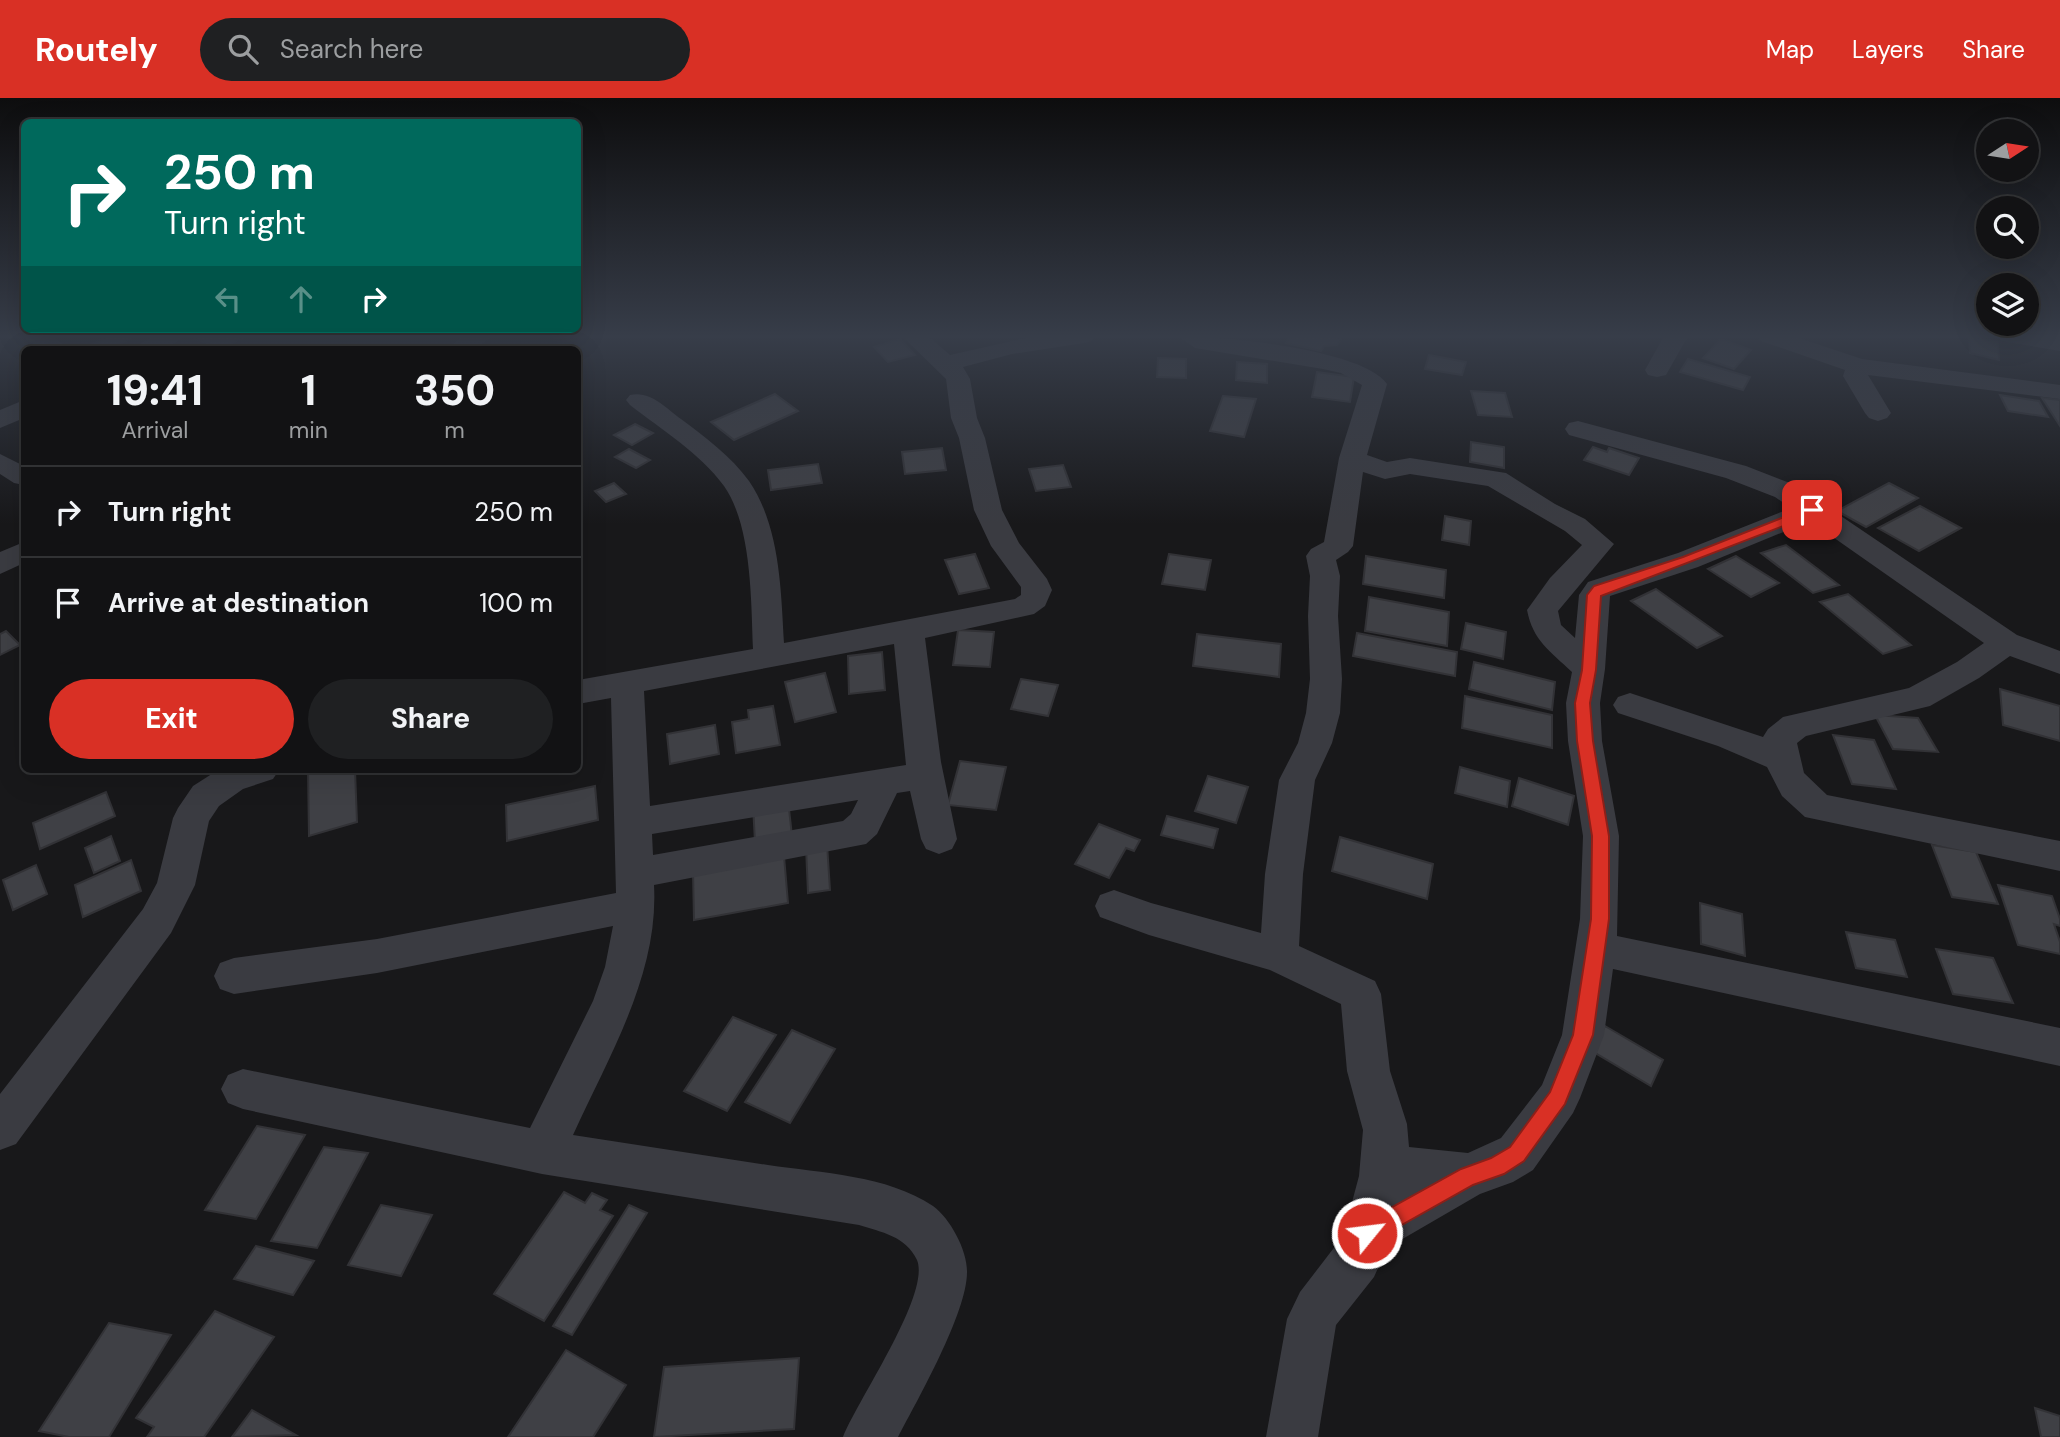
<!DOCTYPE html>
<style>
body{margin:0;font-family:"DM Sans",sans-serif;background:#1f2022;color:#f1f3f6;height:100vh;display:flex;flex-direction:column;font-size:26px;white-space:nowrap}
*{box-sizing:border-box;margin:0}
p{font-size:23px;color:#9c9ea0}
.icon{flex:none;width:38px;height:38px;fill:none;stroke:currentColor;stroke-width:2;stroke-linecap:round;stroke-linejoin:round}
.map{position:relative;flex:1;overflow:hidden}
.sheet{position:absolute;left:21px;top:248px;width:560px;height:427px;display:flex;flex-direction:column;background:#121214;border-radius:10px;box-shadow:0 7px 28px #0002,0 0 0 2px #313234}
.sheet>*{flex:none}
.top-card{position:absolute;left:21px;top:21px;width:560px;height:214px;border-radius:10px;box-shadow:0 7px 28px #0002,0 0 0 2px #313234;background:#00695c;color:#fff;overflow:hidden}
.needle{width:46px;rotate:78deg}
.controls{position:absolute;left:1976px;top:21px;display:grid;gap:14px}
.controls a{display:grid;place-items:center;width:63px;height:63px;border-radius:50%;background:#121214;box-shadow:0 7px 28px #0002,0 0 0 2px #313234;font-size:35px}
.pin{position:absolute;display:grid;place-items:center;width:60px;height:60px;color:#fff;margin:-30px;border-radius:14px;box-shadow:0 4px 10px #0006}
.me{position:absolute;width:77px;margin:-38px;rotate:61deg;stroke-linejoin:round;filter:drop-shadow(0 0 5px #0008)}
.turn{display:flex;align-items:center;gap:24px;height:147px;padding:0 28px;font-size:32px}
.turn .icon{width:91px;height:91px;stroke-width:2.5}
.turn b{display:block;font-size:49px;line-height:60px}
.lanes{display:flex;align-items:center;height:66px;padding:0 28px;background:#0003;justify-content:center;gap:35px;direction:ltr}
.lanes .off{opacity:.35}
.eta{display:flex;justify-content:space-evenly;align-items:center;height:119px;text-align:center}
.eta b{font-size:42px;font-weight:800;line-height:49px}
.button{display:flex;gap:14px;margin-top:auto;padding:14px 28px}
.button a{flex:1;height:80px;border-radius:42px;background:#d93025;color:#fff;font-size:28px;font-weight:800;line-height:80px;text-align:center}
.button a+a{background:#1f2022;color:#f1f3f6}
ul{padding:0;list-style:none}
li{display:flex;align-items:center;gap:21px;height:91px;padding:0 28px;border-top:2px solid #313234}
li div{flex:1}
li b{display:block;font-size:26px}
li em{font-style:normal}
header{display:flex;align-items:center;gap:42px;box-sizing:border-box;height:98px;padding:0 35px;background:#d93025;color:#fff}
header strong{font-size:33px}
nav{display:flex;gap:38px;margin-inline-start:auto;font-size:24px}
.search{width:490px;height:63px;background:#1f2022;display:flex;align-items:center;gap:18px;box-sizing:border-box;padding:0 24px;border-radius:38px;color:#9c9ea0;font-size:26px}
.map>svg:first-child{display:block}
.building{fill:#3f4045;stroke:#323236;stroke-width:2}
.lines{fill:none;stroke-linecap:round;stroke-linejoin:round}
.minor{fill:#3a3b41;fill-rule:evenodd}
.route{fill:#d93025;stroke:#8d1f18;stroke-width:2}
</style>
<header>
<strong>Routely</strong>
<div class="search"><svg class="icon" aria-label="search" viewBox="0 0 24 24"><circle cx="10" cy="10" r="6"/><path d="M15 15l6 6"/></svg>Search here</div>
<nav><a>Map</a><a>Layers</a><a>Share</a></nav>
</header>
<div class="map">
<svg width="2060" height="1339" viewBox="0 0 2060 1339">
<rect width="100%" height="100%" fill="#18181a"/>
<g class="building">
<path d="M109,238H136L107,252L92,246Z"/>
<path d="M200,238H246L223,250L195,241Z"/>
<path d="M1290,238H1330L1341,241L1337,247L1324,248L1321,253L1286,245Z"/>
<path d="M1969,238L1998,244L1999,262L1970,255Z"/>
<path d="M900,241L915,257L888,264L874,249Z"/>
<path d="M1721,241L1751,252L1734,271L1703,260Z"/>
<path d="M1429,257L1466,264L1462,277L1425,271Z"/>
<path d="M1158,260L1186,261V280L1157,279Z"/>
<path d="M1688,261L1750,279L1743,292L1680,274Z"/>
<path d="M1237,264L1267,266V285L1236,282Z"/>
<path d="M1317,274L1354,279L1350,304L1312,299Z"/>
<path d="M1471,293L1505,295L1512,319L1478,317Z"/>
<path d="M775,296L798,313L734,342L711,324Z"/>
<path d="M2000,297L2039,303L2048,319L2008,313Z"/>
<path d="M1223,298L1256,301L1244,339L1210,333Z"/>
<path d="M2042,300L2060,302V328Z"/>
<path d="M635,326L653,335L632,347L614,337Z"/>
<path d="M1471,344L1504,349V370L1470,364Z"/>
<path d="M1593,349L1607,354L1609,350L1639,360L1629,377L1584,362Z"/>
<path d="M942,350L946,372L905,376L902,354Z"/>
<path d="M629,351L650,362L636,370L615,359Z"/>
<path d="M818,366L822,385L771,392L768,372Z"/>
<path d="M1063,367L1071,389L1036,393L1029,371Z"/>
<path d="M614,385L626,396L606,404L595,393Z"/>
<path d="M1889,385L1918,400L1866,429L1837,413Z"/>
<path d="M1920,408L1961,430L1919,453L1878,430Z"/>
<path d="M1445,418L1471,423L1469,447L1442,442Z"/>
<path d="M1786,447L1839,487L1813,495L1761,455Z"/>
<path d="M975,456L989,490L959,496L945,462Z"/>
<path d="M1169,456L1211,462L1205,492L1162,486Z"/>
<path d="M1366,458L1446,472L1444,500L1363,486Z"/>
<path d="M1736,458L1779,485L1751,499L1708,471Z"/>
<path d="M1656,491L1722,538L1697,550L1631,503Z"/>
<path d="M1848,496L1911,547L1883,556L1820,504Z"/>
<path d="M1369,499L1449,514L1447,548L1365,533Z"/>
<path d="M1466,525L1506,534L1503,561L1461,551Z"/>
<path d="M958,532L994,534L990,569L953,567Z"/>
<path d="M6,533L20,547L0,557V536Z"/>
<path d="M1357,535L1457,554L1455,578L1353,558Z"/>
<path d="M1197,536L1281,546L1279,579L1193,568Z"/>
<path d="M882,554L885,592L849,596L848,558Z"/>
<path d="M1474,564L1555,584L1552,612L1469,591Z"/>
<path d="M825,575L836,614L795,624L785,584Z"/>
<path d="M1021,581L1058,587L1048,618L1011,611Z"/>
<path d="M2000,591L2060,608V643L2003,627Z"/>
<path d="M1465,598L1552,617V650L1462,630Z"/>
<path d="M773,608L780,647L736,655L732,624L749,621L748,612Z"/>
<path d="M1875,617L1918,620L1938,654L1893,651Z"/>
<path d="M715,627L719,656L670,666L667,636Z"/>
<path d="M1833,637L1874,642L1896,691L1852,686Z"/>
<path d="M960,663L1006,669L996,712L948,707Z"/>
<path d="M1460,669L1510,683L1507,709L1455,695Z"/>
<path d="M308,672H355L357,724L309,738Z"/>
<path d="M1208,678L1248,689L1236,725L1195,713Z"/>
<path d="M1519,680L1574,698L1568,727L1512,708Z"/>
<path d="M595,688L598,722L507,743L506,707Z"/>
<path d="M106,694L115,718L40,751L33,725Z"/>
<path d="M788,702L792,738L755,744L753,707Z"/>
<path d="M1167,718L1218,731L1213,750L1161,737Z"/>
<path d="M1099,726L1140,742L1134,753L1126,750L1109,780L1075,766Z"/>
<path d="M111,738L120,763L94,775L85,750Z"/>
<path d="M1340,739L1433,766L1427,801L1332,773Z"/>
<path d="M827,746L830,792L808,795L806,749Z"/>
<path d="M1932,747L1976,754L1998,806L1952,799Z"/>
<path d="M784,758L788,805L694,822L693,774Z"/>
<path d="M131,762L141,793L83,819L75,787Z"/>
<path d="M36,767L47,796L13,812L3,782Z"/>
<path d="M1998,787L2052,798L2060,821V828L2054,826L2060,844V856L2018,847Z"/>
<path d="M1700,805L1742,816L1745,858L1701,846Z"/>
<path d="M1846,834L1895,842L1907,879L1856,870Z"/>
<path d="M1936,851L1993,860L2013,905L1953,896Z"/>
<path d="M733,919L776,937L727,1013L684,993Z"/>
<path d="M1605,928L1663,962L1651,988L1592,953Z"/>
<path d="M792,932L835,951L790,1025L745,1004Z"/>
<path d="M257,1028L305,1037L256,1121L205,1112Z"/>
<path d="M324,1049L368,1055L317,1150L271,1143Z"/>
<path d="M564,1094L585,1105L592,1095L607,1102L600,1112L613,1118L544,1223L494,1196Z"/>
<path d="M381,1107L432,1117L401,1178L348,1167Z"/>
<path d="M629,1107L647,1115L572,1237L553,1228Z"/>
<path d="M256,1148L314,1163L293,1197L234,1181Z"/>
<path d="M215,1213L274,1239L204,1339H147L154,1329L136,1320Z"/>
<path d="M109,1225L171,1237L109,1339H69L39,1333Z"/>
<path d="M566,1252L626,1287L593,1339H508Z"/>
<path d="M799,1260L794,1331L654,1339L664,1269Z"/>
<path d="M2035,1310L2060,1318V1339H2041Z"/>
<path d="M252,1312L296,1337L232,1339Z"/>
</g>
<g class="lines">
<g class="minor">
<path d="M22,238H52L71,252H42Z"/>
<path d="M154,238H185L164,252H134L138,247Z"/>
<path d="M463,238H492L474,252H446Z"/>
<path d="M902,238H928L950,257L1035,238H1096L1092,243L1084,245L1012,256L963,269L970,281L977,320L985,340L1002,412L1019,445L1047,481L1052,492L1045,508L1034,516L925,540L941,664L957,741L952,751L939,756L926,751L921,741L910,693L897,695L877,736L866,746L654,787C659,876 609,958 573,1037C638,1047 703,1057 768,1067C821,1075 887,1077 933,1108C950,1120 967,1152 967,1173C968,1213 918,1301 898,1339H843C857,1303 931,1196 917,1162C906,1138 881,1134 859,1127L542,1076L243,1011L228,1005L221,991L228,977L243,971L530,1030L593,903L605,869L613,828L377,875L234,896L220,891L214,878L220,865L234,860L377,841L616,795L611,600L578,606V582L753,551C751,503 752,428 724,388C700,355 662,332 630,307L626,302L630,297C650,292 666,310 681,321C705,339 731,358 749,383C780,428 781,492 784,545L1015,501L1021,497V489L991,448L974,412L959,340L951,320L946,281ZM894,546L906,667L650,708L644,593ZM858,702L851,716L843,723L653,757L652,736Z"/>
<path d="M1178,238C1222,238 1363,251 1387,286L1367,357L1387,364L1410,360L1506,375L1555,406L1585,421L1614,446L1558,513L1561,527L1575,540L1579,497L1588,484L1678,455L1791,410L1775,399L1726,380L1569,337L1565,331L1569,325L1578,323L1746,368L1795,387L2017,537L2060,553V576L2010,558L1979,580L1930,608L1806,638L1797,645L1804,675L1827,697L2060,743V773L1805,719L1782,698L1767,669L1718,648L1618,615L1613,607L1618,599L1630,595L1763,639L1768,631L1783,619L1909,590L1957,564L1984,545L1810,423L1698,469L1610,498L1605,571L1600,605L1602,643L1619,738L1617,838L2060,930V968L1613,871L1604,937L1580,1000L1573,1015L1533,1072L1513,1084L1480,1096L1387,1150L1374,1179L1336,1227L1318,1339H1266L1287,1221L1300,1194L1343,1138L1359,1078L1363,1032L1347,973L1341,906L1270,872L1149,837L1100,819L1095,808L1100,797L1114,792L1151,805L1261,835L1265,776L1279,682L1298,645L1306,615L1310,581L1308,518L1310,478L1306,458L1311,451L1324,444L1339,360L1362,287L1341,275L1323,271L1195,250ZM1363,374L1385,381L1410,376L1488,388L1565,433L1582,447L1550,480L1527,512C1533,543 1550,553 1572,574L1566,605L1568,643L1583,738L1580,821L1562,937L1542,987L1501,1040L1468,1055L1409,1049L1407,1026L1390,973L1381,896L1375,883L1299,848L1303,776L1315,682L1332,645L1340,615L1342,581L1338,518L1340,478L1336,462L1348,454L1353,448Z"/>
<path d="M1664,238H1688L1666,277L1657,279L1648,277L1645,272Z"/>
<path d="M1757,238H1793L1862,261L2060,287V301L1868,277L1891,315L1887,320L1878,323L1869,320L1865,315L1843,278L1845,272L1761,243Z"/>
<path d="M1998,238L2060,239V253L2002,243Z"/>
<path d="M24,302V320L0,330V312Z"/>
<path d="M0,356L24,368V387L14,385L0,376Z"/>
<path d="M24,444V465L0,476V454Z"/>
<path d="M218,672H279L273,681L243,691L219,708L209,723L195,787L171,835L16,1046L0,1052V996L143,811L157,785L173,720L178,710L193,688Z"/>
</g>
</g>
<linearGradient id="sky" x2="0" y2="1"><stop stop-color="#0d0d0e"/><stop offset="0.56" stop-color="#373d49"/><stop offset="1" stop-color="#373d49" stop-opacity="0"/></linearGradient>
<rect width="2060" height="426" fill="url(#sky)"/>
<path class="route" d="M1812,408L1819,412L1817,415L1601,498L1596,572L1590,605L1593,643L1609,738V821L1593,937L1565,1006L1524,1063L1504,1076L1473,1087L1375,1142L1367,1145L1360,1142L1356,1135L1360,1127L1461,1071L1491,1060L1510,1049L1550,994L1573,937L1591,821L1592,738L1577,643L1575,605L1582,572L1587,497L1594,488L1683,459Z"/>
</svg>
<div class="controls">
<a><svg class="needle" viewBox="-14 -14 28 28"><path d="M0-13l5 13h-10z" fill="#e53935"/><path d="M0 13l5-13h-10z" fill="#9c9ea0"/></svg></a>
<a><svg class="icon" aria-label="search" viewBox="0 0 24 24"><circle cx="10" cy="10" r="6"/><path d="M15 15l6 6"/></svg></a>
<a><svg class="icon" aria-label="layers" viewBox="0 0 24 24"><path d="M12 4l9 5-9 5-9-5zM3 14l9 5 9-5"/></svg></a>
</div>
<div class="pin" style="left:1812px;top:412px;background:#d93025"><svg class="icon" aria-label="arrive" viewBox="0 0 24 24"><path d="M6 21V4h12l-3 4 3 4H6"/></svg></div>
<svg class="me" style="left:1367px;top:1135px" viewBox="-20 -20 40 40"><circle r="17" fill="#d93025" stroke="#fff" stroke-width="3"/><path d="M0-11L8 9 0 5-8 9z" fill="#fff"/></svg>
<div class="top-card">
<div class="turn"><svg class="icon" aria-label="right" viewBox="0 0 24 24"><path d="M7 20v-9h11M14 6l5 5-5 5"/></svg><div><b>250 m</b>Turn right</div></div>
<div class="lanes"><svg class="icon off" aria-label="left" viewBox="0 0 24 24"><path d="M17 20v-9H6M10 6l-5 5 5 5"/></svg><svg class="icon off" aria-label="ahead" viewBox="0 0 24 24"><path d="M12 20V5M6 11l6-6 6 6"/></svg><svg class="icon" aria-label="right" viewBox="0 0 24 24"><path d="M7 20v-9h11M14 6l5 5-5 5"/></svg></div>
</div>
<section class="sheet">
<div class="eta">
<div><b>19:41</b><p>Arrival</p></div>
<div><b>1</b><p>min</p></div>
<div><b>350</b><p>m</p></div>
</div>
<ul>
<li><svg class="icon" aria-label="right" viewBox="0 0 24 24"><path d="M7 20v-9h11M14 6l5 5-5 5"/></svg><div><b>Turn right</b></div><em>250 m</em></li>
<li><svg class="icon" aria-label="arrive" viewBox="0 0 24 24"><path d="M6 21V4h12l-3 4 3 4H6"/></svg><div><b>Arrive at destination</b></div><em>100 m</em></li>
</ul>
<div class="button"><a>Exit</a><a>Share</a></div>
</section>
</div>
